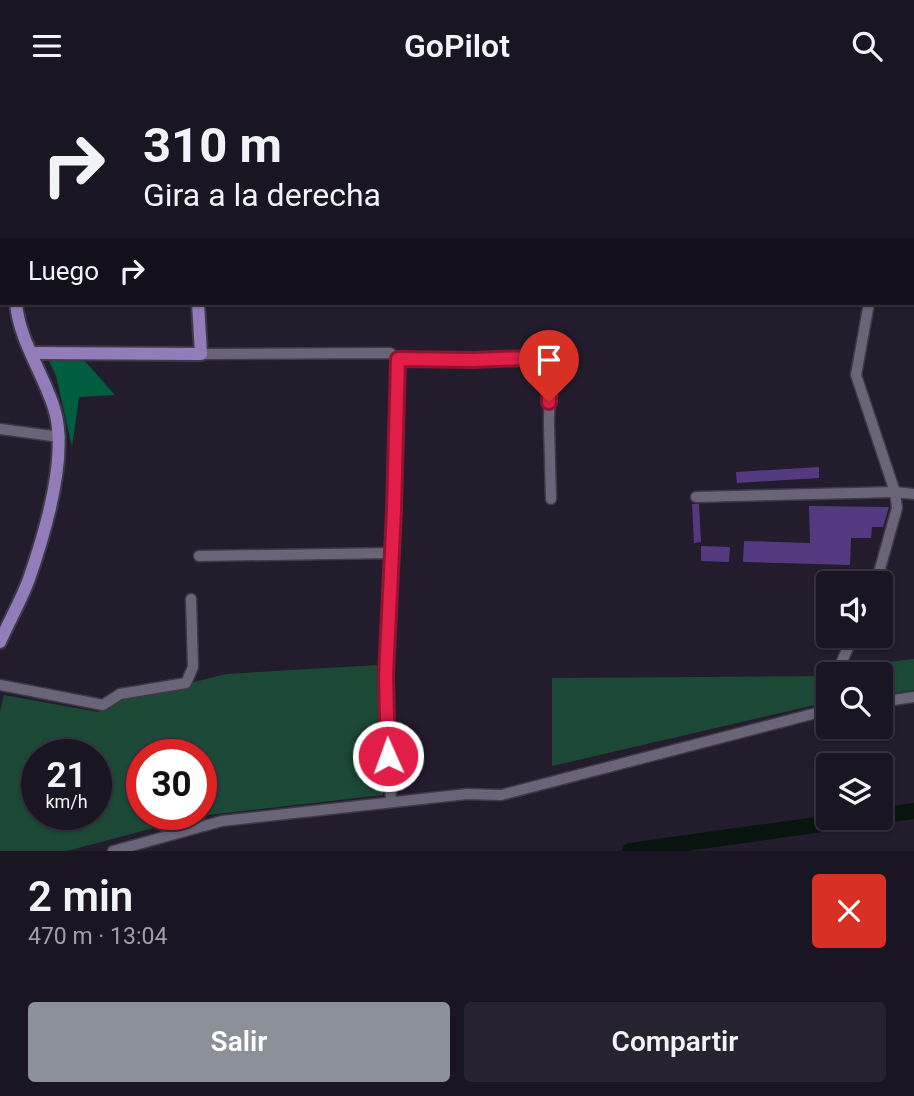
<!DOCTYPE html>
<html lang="es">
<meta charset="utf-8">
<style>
body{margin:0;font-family:Roboto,sans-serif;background:#27222f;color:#f1f3f6;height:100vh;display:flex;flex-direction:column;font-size:26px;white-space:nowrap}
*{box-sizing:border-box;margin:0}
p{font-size:23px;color:#9f9fa5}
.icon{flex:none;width:38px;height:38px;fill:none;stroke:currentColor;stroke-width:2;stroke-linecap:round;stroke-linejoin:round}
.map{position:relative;height:760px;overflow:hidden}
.panel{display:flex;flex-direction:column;background:#1a1522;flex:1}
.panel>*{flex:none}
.banner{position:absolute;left:0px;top:0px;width:915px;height:214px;box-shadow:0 2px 5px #0004,0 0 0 2px #383440;background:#1a1522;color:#f1f3f6;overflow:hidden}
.controls{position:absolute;left:816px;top:480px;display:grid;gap:14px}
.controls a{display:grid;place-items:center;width:77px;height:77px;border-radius:7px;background:#1a1522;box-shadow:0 2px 5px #0004,0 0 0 2px #383440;font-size:35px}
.speed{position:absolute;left:21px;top:648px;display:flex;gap:14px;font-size:35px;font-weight:700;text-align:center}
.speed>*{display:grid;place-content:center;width:91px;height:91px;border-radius:50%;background:#1a1522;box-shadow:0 2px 5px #0004,0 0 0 2px #383440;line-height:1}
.speed small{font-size:18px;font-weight:400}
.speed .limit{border:10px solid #d22;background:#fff;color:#111}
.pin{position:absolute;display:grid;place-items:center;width:60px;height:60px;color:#fff;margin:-72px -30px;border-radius:50% 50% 50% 0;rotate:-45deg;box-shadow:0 0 7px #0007}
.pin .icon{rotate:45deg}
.me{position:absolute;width:77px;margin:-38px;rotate:358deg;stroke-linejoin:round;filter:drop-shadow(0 0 5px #0008)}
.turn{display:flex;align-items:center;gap:24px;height:147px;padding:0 28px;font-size:32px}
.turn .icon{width:91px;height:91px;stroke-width:2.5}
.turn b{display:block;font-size:49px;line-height:60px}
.then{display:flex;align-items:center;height:66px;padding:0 28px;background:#0003;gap:14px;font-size:26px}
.round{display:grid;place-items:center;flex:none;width:74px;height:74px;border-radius:7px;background:#27222f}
.head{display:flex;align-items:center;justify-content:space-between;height:119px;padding:0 28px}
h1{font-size:42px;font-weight:600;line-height:52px}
.primary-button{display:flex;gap:14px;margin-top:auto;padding:14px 28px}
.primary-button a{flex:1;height:80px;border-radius:7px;background:#8c9099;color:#fff;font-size:28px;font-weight:600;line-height:80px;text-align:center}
.primary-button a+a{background:#27222f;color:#f1f3f6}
header{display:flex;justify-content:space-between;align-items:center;height:91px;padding:0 28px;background:#1a1522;font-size:32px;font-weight:600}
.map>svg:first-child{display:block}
.green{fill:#1b4936;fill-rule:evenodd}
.forest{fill:#005d3f}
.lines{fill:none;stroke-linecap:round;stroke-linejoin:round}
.river{stroke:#08150f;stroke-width:16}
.building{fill:#553980}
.minor-casing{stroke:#3d3946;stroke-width:13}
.major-casing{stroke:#3d3946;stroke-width:16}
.minor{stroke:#6a6478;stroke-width:10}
.major{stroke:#927cb9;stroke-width:12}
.route-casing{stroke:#92132f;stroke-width:18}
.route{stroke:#e11d48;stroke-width:12}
</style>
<header><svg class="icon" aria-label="menu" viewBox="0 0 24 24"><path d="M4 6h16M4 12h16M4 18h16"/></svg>GoPilot<svg class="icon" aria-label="search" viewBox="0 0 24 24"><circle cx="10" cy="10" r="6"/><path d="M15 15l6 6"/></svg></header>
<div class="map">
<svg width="914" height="760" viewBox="0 0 914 760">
<rect width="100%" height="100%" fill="#221c2d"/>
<g class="green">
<path d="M914,568V599L880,604V583H846L848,580L871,573Z"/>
<path d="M377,574L383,704L199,725L67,760H0V620L4,604L98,621L123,609L226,583ZM37,663H96V723H37ZM142,663H201V723H142Z"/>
<path d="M825,585L815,614L552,675V587Z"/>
</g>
<path class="forest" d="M48,268L84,269L115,304L79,306L72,356L56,285Z"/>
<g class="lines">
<g class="river">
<path d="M880,725L914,720"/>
<path d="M630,760L872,726"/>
</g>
</g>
<g class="building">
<path d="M819,376V387L737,392L736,381Z"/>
<path d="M692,413H699L701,451L694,452Z"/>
<path d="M809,415L889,416L883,436H872L871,447H851L850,474L743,471L744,450L810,452Z"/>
<path d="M701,455L730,456L729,471L701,470Z"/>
</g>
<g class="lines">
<g class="minor-casing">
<g id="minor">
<path d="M328,2V0"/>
<path d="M906,2V0"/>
<path d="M869,212L856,284L895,401L897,417L876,492"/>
<path d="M201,263L390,262L398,268L394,419L386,584L391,711"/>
<path d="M398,268L474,269L550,266L549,334L551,408"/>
<path d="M0,338L60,346"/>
<path d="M696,406L895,401L914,403"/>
<path d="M199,465L392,462"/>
<path d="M836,583L854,544"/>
<path d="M0,594L103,614L120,603L186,592L193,576L191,508"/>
<path d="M880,611L914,606"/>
<path d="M819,620L828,602"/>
<path d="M113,760L222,730L467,703L501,704L828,619"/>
</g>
</g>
<g class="major-casing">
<g id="major">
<path d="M5,0V2"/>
<path d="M194,0V2"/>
<path d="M31,262L201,263L198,212"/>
<path d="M0,551C9,530 21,510 29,488C45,442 69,364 54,317C43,282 19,249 16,212"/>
</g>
</g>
<use href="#minor" class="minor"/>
<use href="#major" class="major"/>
</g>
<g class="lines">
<g class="route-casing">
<path id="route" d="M388,665L386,584L394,419L398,268L474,269L550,266L549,311"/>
</g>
<use href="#route" class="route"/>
</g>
</svg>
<div class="controls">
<a><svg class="icon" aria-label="sound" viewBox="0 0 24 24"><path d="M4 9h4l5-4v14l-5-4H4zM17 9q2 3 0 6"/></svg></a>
<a><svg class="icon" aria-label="search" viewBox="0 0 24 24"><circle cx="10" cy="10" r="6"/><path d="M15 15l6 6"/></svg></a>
<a><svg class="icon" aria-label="layers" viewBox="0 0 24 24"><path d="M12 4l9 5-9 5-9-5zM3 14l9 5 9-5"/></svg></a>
</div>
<div class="speed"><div>21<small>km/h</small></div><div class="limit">30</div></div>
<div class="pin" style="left:549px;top:311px;background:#d93025"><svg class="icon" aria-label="arrive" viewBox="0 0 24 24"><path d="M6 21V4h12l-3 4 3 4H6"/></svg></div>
<svg class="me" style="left:388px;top:665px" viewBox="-20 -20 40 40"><circle r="17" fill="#e11d48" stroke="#fff" stroke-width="3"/><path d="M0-11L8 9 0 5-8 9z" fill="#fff"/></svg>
<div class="banner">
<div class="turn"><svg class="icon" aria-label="right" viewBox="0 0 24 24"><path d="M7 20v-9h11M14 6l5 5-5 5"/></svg><div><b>310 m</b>Gira a la derecha</div></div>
<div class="then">Luego<svg class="icon" aria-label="right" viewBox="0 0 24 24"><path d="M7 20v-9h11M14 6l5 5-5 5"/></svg></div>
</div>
</div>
<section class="panel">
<div class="head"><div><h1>2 min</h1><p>470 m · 13:04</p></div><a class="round" style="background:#d93025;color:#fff"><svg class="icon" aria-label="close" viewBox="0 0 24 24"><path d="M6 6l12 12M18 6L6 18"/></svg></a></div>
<div class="primary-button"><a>Salir</a><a>Compartir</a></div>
</section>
